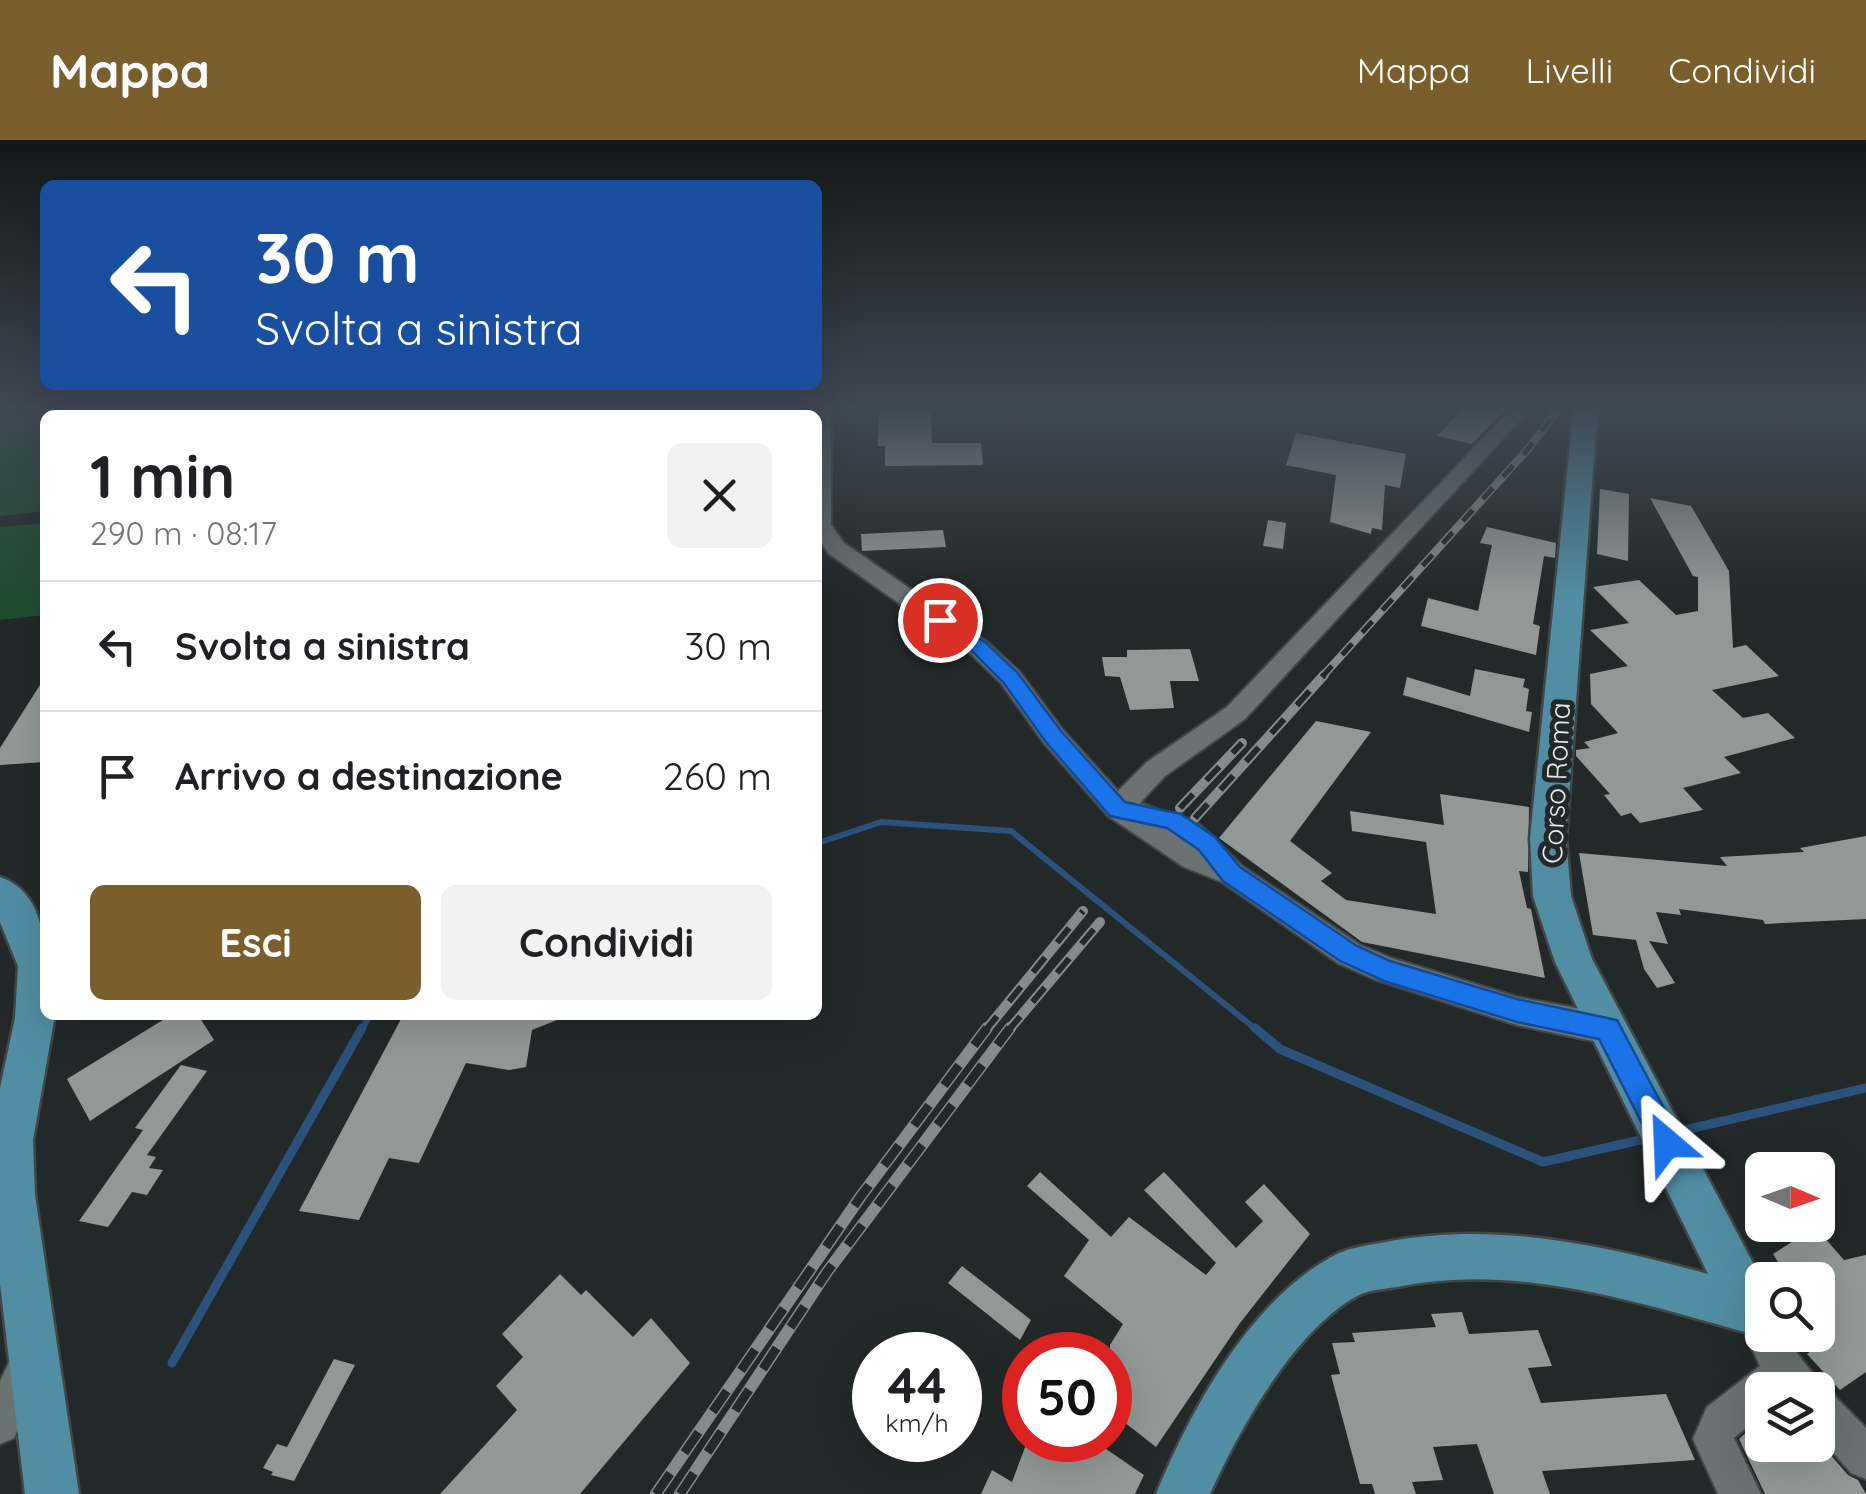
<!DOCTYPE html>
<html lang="it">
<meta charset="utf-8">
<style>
body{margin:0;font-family:Quicksand,sans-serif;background:#f2f2f2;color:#202124;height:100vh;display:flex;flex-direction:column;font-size:38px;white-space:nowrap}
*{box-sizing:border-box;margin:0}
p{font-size:32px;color:#757577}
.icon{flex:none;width:55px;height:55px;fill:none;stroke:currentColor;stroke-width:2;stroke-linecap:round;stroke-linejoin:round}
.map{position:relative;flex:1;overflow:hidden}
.drawer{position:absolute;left:40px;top:270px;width:782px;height:610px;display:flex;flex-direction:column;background:#fff;border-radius:15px;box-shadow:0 10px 40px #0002}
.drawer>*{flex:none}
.guide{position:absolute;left:40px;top:40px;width:782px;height:210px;border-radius:15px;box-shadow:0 10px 40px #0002;background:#1a4fa0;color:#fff;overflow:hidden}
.needle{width:65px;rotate:92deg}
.controls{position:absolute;left:1745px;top:1012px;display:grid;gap:20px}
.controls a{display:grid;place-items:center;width:90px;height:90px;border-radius:15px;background:#fff;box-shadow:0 10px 40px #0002;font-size:50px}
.speed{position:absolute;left:852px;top:1192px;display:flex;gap:20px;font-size:50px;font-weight:700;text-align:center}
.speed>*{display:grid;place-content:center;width:130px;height:130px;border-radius:50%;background:#fff;box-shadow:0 10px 40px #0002;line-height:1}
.speed small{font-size:25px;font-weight:400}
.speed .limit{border:15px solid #d22;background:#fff;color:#111}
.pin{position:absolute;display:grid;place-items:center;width:85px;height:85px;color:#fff;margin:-42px;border:5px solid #fff;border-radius:50%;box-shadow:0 2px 10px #0007}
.me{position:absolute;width:110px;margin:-55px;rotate:334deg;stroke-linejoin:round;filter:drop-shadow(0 0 8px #0008)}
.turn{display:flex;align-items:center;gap:35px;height:210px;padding:0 50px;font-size:45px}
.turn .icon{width:130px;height:130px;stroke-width:2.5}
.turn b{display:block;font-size:70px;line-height:85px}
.round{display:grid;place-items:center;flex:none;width:105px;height:105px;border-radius:15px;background:#f2f2f2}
.overview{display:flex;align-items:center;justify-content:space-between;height:170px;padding:0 50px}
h1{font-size:60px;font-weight:700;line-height:75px}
.button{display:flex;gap:20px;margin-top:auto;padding:20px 50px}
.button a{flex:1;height:115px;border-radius:15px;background:#7a5f2d;color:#fff;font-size:40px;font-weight:700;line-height:115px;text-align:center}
.button a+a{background:#f2f2f2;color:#202124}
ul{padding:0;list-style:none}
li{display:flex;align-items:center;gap:30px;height:130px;padding:0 50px;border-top:2px solid #e0e0e0}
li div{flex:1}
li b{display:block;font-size:38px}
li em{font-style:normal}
header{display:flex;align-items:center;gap:60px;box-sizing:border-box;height:140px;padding:0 50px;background:#7a5f2d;color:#fff}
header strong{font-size:48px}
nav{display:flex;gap:55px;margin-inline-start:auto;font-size:35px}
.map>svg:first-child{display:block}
.green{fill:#214c30}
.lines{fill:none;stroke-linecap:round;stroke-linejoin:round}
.stream-far2{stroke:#2b527c;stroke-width:5}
.stream-far1{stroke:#2b527c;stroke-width:6}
.stream{stroke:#2b527c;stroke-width:9}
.building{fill:#929896}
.minor-casing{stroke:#424646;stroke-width:4}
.major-casing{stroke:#424646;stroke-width:5}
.minor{fill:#6b7272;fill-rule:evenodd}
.major{fill:#518da3;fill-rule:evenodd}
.rail-far2-casing{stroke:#858a8a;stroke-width:8}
.rail-far1-casing{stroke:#858a8a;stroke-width:10}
.rail-casing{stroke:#858a8a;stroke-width:12}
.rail-far2{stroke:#232929;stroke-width:5;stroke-dasharray:15;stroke-linecap:butt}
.rail-far1{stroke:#232929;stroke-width:6;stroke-dasharray:19;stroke-linecap:butt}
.rail{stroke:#232929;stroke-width:9;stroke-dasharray:25;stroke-linecap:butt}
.route{fill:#1a73e8;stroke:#114b97;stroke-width:2.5}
.labels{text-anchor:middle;stroke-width:10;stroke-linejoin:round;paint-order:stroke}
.street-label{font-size:28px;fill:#e8ebeb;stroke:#232929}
</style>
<header>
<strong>Mappa</strong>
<nav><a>Mappa</a><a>Livelli</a><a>Condividi</a></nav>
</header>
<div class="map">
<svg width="1866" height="1354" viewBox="0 0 1866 1354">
<rect width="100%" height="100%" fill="#232929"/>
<g class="green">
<path d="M138,267H314L325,275H46Z"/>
<path d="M45,275V371L0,376V284Z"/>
<path d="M45,383V475L0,480V387Z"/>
</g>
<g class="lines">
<path class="stream-far2" d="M376,275L377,267"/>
<g class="stream-far1">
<path d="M818,703L881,682L1011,691L1258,891"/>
<path d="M361,891L370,875"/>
</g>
<g class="stream">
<path d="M1255,888L1280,909L1543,1022L1649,998"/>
<path d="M1676,992L1866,948"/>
<path d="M172,1223L362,888"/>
</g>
</g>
<g class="building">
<path d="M1481,267H1508L1472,304L1437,296L1462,270L1474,274Z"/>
<path d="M879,272H931L932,303H981L983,325L885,326V306H878Z"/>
<path d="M1296,293L1406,314L1400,348L1385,345L1382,390L1372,388L1371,394L1330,382L1336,335L1286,325Z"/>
<path d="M1600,349L1629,354L1628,421L1597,414Z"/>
<path d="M1650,358L1691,366L1729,431L1733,508L1746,505L1779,536L1712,550L1743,578L1768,573L1795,598L1724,617L1741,633L1683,648L1703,670L1640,683L1631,673L1621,676L1604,655L1610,654L1576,616V610L1590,608L1584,602L1618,593L1591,564L1590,534L1628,526L1590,490L1629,483L1593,447L1639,440L1676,475L1698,471V437L1693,436Z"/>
<path d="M1268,380L1286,383L1283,409L1263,406Z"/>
<path d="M1487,387L1556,403L1555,418L1544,416L1533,484L1540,486L1536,515L1421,486L1428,458L1478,471L1492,405L1480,403Z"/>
<path d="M943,390L946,407L862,411L861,394Z"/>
<path d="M1190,509L1199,541H1170L1174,568L1130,570L1120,537L1105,536L1102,517H1127V510Z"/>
<path d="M1475,529L1525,539L1523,547L1529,549L1526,571L1532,572L1529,592L1403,555L1407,537L1470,556Z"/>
<path d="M45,537V622L0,625V608Z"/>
<path d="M1316,581L1371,592L1290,701L1332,733L1321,741L1346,760L1436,774L1426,702L1352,691L1350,671L1444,685L1440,654L1529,667L1528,732L1519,731L1527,768L1531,769L1545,838L1362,802L1219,698Z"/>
<path d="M1866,696V779L1765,784L1763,780L1679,769L1681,775L1656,772L1668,804L1649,801L1675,843L1657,848L1644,829L1636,800L1593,795L1579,713L1727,726L1720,717L1804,712L1800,708Z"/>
<path d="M171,875H198L214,900L90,981L67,939Z"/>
<path d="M497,875L567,876L532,890L526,927L509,930L466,923L419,1023L389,1018L359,1080L299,1071L401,879Z"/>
<path d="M181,925L207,931L147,1015L156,1017L149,1028L163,1030L147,1055L132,1052L108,1087L79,1081L143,990L135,988Z"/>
<path d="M1040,1032L1111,1097L1129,1077L1206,1135L1216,1123L1144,1050L1164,1032L1236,1108L1263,1081L1245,1062L1264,1044L1310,1094L1240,1183L1156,1307L1110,1271V1205L1123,1184L1064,1136L1089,1100L1027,1046Z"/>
<path d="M1815,1087L1844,1120L1866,1115V1232L1840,1250L1807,1214L1831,1196L1818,1182V1140H1789L1773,1114Z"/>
<path d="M962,1126L1031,1180L1020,1200L948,1143Z"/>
<path d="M560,1134L581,1155L586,1150L633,1197L651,1178L690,1223L580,1354H440L517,1270L496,1246L523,1217L502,1194Z"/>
<path d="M1462,1172L1469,1194L1538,1190L1552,1226L1528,1228L1541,1263L1666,1254L1695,1320L1542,1331L1550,1354H1494L1477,1304L1433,1307L1443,1340L1412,1342L1416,1354H1375L1372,1344H1360L1331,1235L1340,1234L1332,1203L1355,1202L1352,1193L1436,1187L1431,1174Z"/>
<path d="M334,1219L355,1225L294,1341L271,1335L273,1332L263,1328L277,1304L287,1307Z"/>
<path d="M1762,1278V1305H1822L1848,1335L1858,1340L1866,1354H1765L1739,1299Z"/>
<path d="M1049,1300H1093L1144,1335L1135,1354H981L992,1330L1012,1342L1027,1302L1044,1313Z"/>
</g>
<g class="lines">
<g class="minor-casing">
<g id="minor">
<path d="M813,267H831V385L844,403L987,502L1019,531L1062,589L1118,651L1147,622L1227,567L1513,267H1532L1245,579L1165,636L1140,663L1200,685L1242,726L1360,805L1391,818L1517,857L1607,874L1618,879L1623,889L1618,899L1607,904L1517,885L1374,839L1338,823L1222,742L1184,727L1108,676L1044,603L1001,543L971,514L828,413L818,397V275H812Z"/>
<path d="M1762,1177V1195H1786C1807,1233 1836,1256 1866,1288V1339L1851,1333L1818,1295V1250H1762V1274L1734,1298L1761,1354H1718L1693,1299L1707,1267L1760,1226L1746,1195L1751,1181Z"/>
<path d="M29,1204L43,1210L49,1224L14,1298L0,1304V1241L15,1210Z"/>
</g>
</g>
<g class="major-casing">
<g id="major">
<path d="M1577,267H1601L1597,275L1566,698L1571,756L1592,819L1762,1140V1190L1752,1194C1640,1163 1519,1123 1402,1146C1388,1149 1370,1149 1357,1156C1294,1191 1239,1289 1210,1354H1156C1191,1269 1251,1159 1335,1115C1351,1107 1369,1105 1386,1102C1496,1081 1603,1105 1708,1134L1555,822L1533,756L1530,698L1573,275Z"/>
<path d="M0,737C54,755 45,830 45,875H55L33,1000L35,1055L79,1354H25L0,1144V948L15,878L18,826L0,782Z"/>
</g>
</g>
<use href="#minor" class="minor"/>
<use href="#major" class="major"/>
<g class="rail-far2-casing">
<path id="rail-far2" d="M1322,537L1528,309L1560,267"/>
</g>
<g class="rail-far1-casing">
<g id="rail-far1">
<path d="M1180,668L1242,603"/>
<path d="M1195,678L1324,535"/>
<path d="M985,891L1083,771"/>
<path d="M1008,891L1100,782"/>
</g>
</g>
<g class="rail-casing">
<g id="rail">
<path d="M656,1354L861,1056L987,888"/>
<path d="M680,1354L827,1132L1010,888"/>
</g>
</g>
<use href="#rail-far2" class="rail-far2"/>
<use href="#rail-far1" class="rail-far1"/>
<use href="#rail" class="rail"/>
</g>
<linearGradient id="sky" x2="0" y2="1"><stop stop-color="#131717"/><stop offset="0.59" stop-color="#3f4954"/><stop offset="1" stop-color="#3f4954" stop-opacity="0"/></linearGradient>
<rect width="1866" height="456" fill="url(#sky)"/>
<path class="route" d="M940,473L986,503L1017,532L1061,591L1125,662L1181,674L1215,697L1240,727L1357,806L1390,821L1517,859L1617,880L1677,993L1681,1003L1677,1013L1667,1017L1657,1013L1599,899L1517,882L1384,841L1340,821L1223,741L1199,710L1167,688L1110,676L1045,601L1003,542L973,512L933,484L931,480Z"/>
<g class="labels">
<g class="street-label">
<text transform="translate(1556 643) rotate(-87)" y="10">Corso Roma</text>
</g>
</g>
</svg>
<div class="controls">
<a><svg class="needle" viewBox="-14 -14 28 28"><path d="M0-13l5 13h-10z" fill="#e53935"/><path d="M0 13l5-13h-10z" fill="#757577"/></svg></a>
<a><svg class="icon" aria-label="search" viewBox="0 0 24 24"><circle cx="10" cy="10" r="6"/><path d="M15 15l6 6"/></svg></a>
<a><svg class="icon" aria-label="layers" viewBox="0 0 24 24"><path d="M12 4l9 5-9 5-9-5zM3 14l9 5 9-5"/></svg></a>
</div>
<div class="speed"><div>44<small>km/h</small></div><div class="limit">50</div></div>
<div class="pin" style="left:940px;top:480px;background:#d93025"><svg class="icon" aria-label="arrive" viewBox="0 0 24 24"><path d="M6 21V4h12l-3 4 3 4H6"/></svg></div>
<svg class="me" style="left:1667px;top:1003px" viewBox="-20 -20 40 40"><path d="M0-17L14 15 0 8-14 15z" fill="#1a73e8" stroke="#fff" stroke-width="4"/></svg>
<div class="guide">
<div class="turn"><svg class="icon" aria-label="left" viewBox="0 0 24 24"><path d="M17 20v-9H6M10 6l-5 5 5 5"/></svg><div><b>30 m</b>Svolta a sinistra</div></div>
</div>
<section class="drawer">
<div class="overview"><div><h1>1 min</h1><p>290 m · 08:17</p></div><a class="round"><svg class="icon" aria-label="close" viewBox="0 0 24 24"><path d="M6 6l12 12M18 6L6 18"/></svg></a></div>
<ul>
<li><svg class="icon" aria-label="left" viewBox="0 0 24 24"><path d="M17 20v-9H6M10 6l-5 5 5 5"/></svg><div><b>Svolta a sinistra</b></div><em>30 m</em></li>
<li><svg class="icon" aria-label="arrive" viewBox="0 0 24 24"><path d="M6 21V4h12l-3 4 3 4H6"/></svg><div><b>Arrivo a destinazione</b></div><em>260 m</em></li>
</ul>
<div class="button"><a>Esci</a><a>Condividi</a></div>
</section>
</div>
